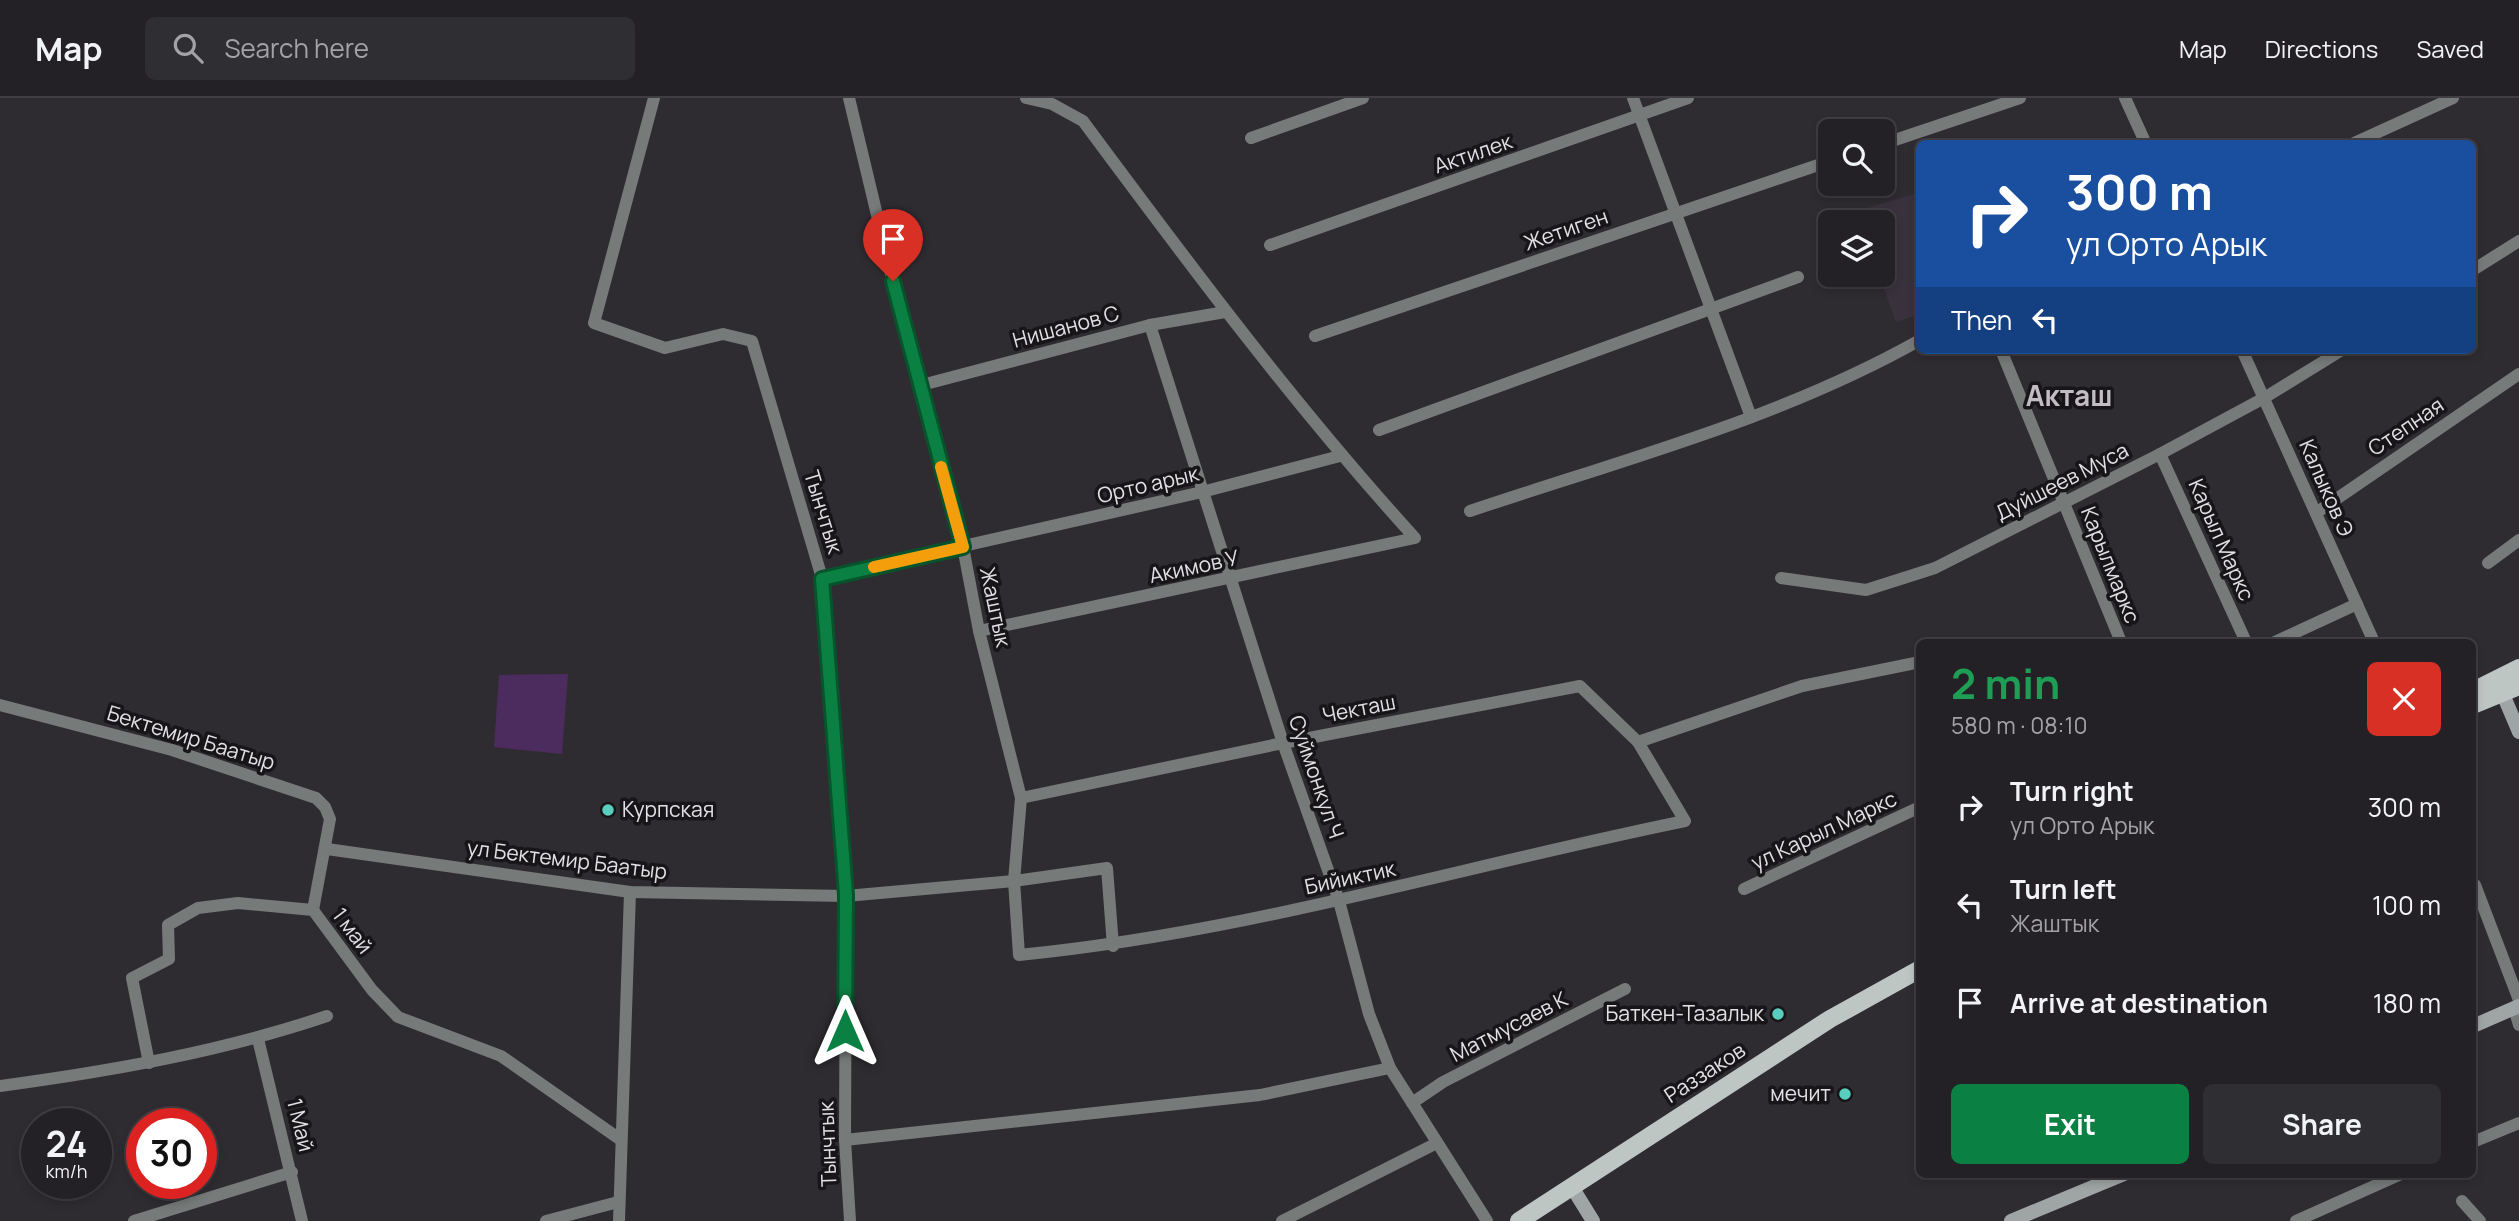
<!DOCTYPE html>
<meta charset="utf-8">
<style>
body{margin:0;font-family:Manrope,sans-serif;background:#2f2e32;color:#f1f3f6;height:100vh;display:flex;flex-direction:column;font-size:26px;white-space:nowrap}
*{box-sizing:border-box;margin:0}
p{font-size:23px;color:#a3a3a7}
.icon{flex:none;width:38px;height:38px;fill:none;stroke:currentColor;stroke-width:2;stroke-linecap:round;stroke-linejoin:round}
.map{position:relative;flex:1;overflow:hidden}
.sheet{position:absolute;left:1916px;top:541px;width:560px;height:539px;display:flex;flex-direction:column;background:#232125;border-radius:10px;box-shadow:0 4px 10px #0003,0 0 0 2px #403e42}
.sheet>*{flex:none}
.banner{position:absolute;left:1916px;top:42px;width:560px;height:214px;border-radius:10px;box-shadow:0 4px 10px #0003,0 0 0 2px #403e42;background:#1a4fa0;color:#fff;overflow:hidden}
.tools{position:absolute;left:1818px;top:21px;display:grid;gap:14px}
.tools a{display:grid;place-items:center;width:77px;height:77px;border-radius:10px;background:#232125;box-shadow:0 4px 10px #0003,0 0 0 2px #403e42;font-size:35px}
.speed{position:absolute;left:21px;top:1010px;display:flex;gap:14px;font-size:35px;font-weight:700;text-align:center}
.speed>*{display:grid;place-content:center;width:91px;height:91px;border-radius:50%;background:#232125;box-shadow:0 4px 10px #0003,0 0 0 2px #403e42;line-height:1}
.speed small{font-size:18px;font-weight:400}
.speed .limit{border:10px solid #d22;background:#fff;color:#111}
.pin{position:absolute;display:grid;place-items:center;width:60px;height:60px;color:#fff;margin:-72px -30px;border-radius:50% 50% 50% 0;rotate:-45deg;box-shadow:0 0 7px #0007}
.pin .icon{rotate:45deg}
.me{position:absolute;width:77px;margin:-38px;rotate:0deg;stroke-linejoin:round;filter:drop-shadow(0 0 5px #0008)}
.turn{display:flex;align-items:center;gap:24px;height:147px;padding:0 35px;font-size:32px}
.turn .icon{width:91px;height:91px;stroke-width:2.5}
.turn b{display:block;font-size:49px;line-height:60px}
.then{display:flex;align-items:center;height:66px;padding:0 35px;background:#0003;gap:14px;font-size:26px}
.round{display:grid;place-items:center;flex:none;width:74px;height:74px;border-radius:10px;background:#2f2e32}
.headline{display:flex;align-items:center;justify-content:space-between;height:119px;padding:0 35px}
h1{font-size:42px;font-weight:700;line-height:52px;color:#1e9e55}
.action{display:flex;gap:14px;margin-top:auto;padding:14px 35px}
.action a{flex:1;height:80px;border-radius:10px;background:#0b8043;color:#fff;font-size:28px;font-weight:700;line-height:80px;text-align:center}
.action a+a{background:#2f2e32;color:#f1f3f6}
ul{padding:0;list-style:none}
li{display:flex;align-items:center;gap:21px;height:98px;padding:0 35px}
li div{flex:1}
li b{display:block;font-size:26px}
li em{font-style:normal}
header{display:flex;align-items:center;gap:42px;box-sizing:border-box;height:98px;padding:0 35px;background:#232125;border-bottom:2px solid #403e42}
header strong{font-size:33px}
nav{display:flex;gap:38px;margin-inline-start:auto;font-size:24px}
.search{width:490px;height:63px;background:#2f2e32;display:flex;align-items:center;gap:18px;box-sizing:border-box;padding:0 24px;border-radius:10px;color:#a3a3a7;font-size:26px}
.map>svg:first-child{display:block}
.built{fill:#39323d}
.green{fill:#4c2c5e}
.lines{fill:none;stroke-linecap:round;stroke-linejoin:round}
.street{stroke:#767a79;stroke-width:12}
.secondary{stroke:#9fa5a4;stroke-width:14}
.primary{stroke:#bec6c4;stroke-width:18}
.route-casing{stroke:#07532c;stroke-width:18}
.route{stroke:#0b8043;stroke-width:12}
.slow{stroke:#f59e0b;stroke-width:12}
.poi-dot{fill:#59cebf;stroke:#171518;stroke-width:2.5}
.labels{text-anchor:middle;stroke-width:7;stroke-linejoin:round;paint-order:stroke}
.street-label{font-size:21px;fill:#e2e0e4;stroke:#171518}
.poi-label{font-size:21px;fill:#e2e0e4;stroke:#171518;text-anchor:end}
.district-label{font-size:28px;font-weight:bold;fill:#c1bdc3;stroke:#171518}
</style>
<header>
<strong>Map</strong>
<div class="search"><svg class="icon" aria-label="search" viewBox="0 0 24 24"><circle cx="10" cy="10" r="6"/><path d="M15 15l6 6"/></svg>Search here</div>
<nav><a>Map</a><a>Directions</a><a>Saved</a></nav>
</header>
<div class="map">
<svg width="2519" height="1123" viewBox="0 0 2519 1123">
<rect width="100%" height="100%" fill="#2f2c31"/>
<path class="built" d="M1920,94V216L1896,224L1879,177H1883V124H1859L1855,114Z"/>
<path class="green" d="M568,576L562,656L494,649L499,577Z"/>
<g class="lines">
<g class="street">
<path d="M654,0L594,225L665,250L723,236L752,243L822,480L846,798L845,1042L850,1123"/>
<path d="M849,0L918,288L963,449L979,533L1021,700L1014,783L1019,857C1245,835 1463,768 1685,723L1638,644L1580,588L1283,645L1021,700"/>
<path d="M1633,0L1751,319"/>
<path d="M2125,0L2146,46"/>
<path d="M1251,40L1363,0"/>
<path d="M1883,46L2020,0"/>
<path d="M2352,46L2453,0"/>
<path d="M1270,147L1688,0"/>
<path d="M2473,172L2519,143"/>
<path d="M1150,227L1283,645L1339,803L1369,916L1390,970L1487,1123"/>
<path d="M1315,238L1830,63"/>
<path d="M2001,252L2121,544"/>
<path d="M2242,252L2374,544"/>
<path d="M918,288L1150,227L1225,214"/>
<path d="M1379,332L1798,179"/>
<path d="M2160,356L2246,544"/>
<path d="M1470,413C1621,362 1780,321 1920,242"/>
<path d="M2316,415L2519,276"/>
<path d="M2488,465L2519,442"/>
<path d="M822,480L1202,394L1340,358"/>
<path d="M1781,480L1866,492L1935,470L2160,356L2264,300L2342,252"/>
<path d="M979,533L1415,440C1295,308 1189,166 1083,23L1052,6L1026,0"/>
<path d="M2275,544L2357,506"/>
<path d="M0,607L172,652L316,700L325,709L330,721L313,812"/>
<path d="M1638,644L1802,588L1920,564"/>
<path d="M327,751L630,794L846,798L1014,783L1107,770L1113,848"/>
<path d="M2475,787L2519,902"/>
<path d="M1744,791L1920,709"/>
<path d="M2514,910L2519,927"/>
<path d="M258,941L302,1123"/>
<path d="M149,965L132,880L169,861L168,827L198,810L238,805L313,812L372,892L398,919L501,958L621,1042"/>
<path d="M0,988C111,973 220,954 327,918"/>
<path d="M1412,1005L1443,984L1625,891"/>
<path d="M845,1042L1260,997L1390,970"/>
<path d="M2473,1044L2519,1025"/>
<path d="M2462,1103L2480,1123"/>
<path d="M134,1123L292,1074"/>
<path d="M546,1123L618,1104"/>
<path d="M619,1123L630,794"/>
<path d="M1282,1123L1437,1045"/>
<path d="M2296,1123L2401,1076"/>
</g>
<g class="secondary">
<path d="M2499,587L2519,634"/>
<path d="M2473,928L2519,908"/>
<path d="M1572,1089L1593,1123"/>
<path d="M2011,1123L2124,1076"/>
</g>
<g class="primary">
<path d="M2473,593L2519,570"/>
<path d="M2473,607L2519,588"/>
<path d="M1519,1123L1830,921L1920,871"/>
</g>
</g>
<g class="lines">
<g class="route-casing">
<path id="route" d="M845,933L846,797L822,481L963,449L893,183"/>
</g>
<use href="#route" class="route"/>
<path class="slow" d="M874,469L963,449L941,369"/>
</g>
<g class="poi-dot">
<circle cx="608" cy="712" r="7"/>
<circle cx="1778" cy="916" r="7"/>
<circle cx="1845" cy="996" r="7"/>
</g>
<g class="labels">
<g class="street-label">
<text transform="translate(1473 56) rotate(-19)" y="7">Актилек</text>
<text transform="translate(1566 132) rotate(-19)" y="7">Жетиген</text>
<text transform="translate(1066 229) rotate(-15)" y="7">Нишанов С</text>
<text transform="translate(2406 329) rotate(-34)" y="7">Степная</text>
<text transform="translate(2062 384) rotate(-27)" y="7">Дуйшеев Муса</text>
<text transform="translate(1148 387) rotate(-13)" y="7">Орто арык</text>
<text transform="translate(2326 390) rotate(66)" y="7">Калыков Э</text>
<text transform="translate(823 414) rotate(73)" y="7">Тынчтык</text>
<text transform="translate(2221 442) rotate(66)" y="7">Карыл Маркс</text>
<text transform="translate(2110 467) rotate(68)" y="7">Карылмаркс</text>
<text transform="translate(1194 469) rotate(-12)" y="7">Акимов У</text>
<text transform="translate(995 509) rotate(78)" y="7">Жаштык</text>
<text transform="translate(1359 611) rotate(-11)" y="7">Чекташ</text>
<text transform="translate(191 640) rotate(17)" y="7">Бектемир Баатыр</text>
<text transform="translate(1316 679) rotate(71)" y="7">Суймонкул Ч</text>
<text transform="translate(1824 733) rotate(-25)" y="7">ул Карыл Маркс</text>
<text transform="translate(567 762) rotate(7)" y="7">ул Бектемир Баатыр</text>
<text transform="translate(1350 780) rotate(-12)" y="7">Бийиктик</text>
<text transform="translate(352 833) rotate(53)" y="7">1 май</text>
<text transform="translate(1509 929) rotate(-27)" y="7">Матмусаев К</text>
<text transform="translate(1705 975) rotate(-33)" y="7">Раззаков</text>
<text transform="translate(300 1027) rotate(76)" y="7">1 Май</text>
<text transform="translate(828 1046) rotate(-92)" y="7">Тынчтык</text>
</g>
<g class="poi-label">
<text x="622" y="719" text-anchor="start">Курпская</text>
<text x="1764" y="923">Баткен-Тазалык</text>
<text x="1831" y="1003">мечит</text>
</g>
<g class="district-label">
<text x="2069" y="308">Акташ</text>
</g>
</g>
</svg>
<div class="tools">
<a><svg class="icon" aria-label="search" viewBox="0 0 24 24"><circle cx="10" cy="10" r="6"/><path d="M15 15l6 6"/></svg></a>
<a><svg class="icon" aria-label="layers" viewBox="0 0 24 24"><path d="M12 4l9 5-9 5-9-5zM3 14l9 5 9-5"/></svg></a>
</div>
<div class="speed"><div>24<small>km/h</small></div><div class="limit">30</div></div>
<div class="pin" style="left:893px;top:183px;background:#d93025"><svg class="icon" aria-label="arrive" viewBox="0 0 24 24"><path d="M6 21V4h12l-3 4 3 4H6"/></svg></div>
<svg class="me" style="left:845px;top:933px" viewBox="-20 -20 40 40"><path d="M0-17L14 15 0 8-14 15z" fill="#0b8043" stroke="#fff" stroke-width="4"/></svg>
<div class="banner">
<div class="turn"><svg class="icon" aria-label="right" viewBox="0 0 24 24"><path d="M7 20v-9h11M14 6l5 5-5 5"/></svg><div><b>300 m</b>ул Орто Арык</div></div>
<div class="then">Then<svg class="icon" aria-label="left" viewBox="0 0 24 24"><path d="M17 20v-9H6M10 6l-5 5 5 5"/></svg></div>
</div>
<section class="sheet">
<div class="headline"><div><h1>2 min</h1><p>580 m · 08:10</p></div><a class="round" style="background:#d93025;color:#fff"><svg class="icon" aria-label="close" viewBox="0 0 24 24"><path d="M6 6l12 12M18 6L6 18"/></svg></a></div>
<ul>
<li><svg class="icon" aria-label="right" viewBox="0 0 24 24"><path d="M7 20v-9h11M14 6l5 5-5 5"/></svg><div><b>Turn right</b><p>ул Орто Арык</p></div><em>300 m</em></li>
<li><svg class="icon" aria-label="left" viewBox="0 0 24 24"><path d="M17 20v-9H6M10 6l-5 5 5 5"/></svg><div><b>Turn left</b><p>Жаштык</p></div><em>100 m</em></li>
<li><svg class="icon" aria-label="arrive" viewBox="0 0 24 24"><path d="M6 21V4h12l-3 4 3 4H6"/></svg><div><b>Arrive at destination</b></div><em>180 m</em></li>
</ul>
<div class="action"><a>Exit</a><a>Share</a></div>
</section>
</div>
